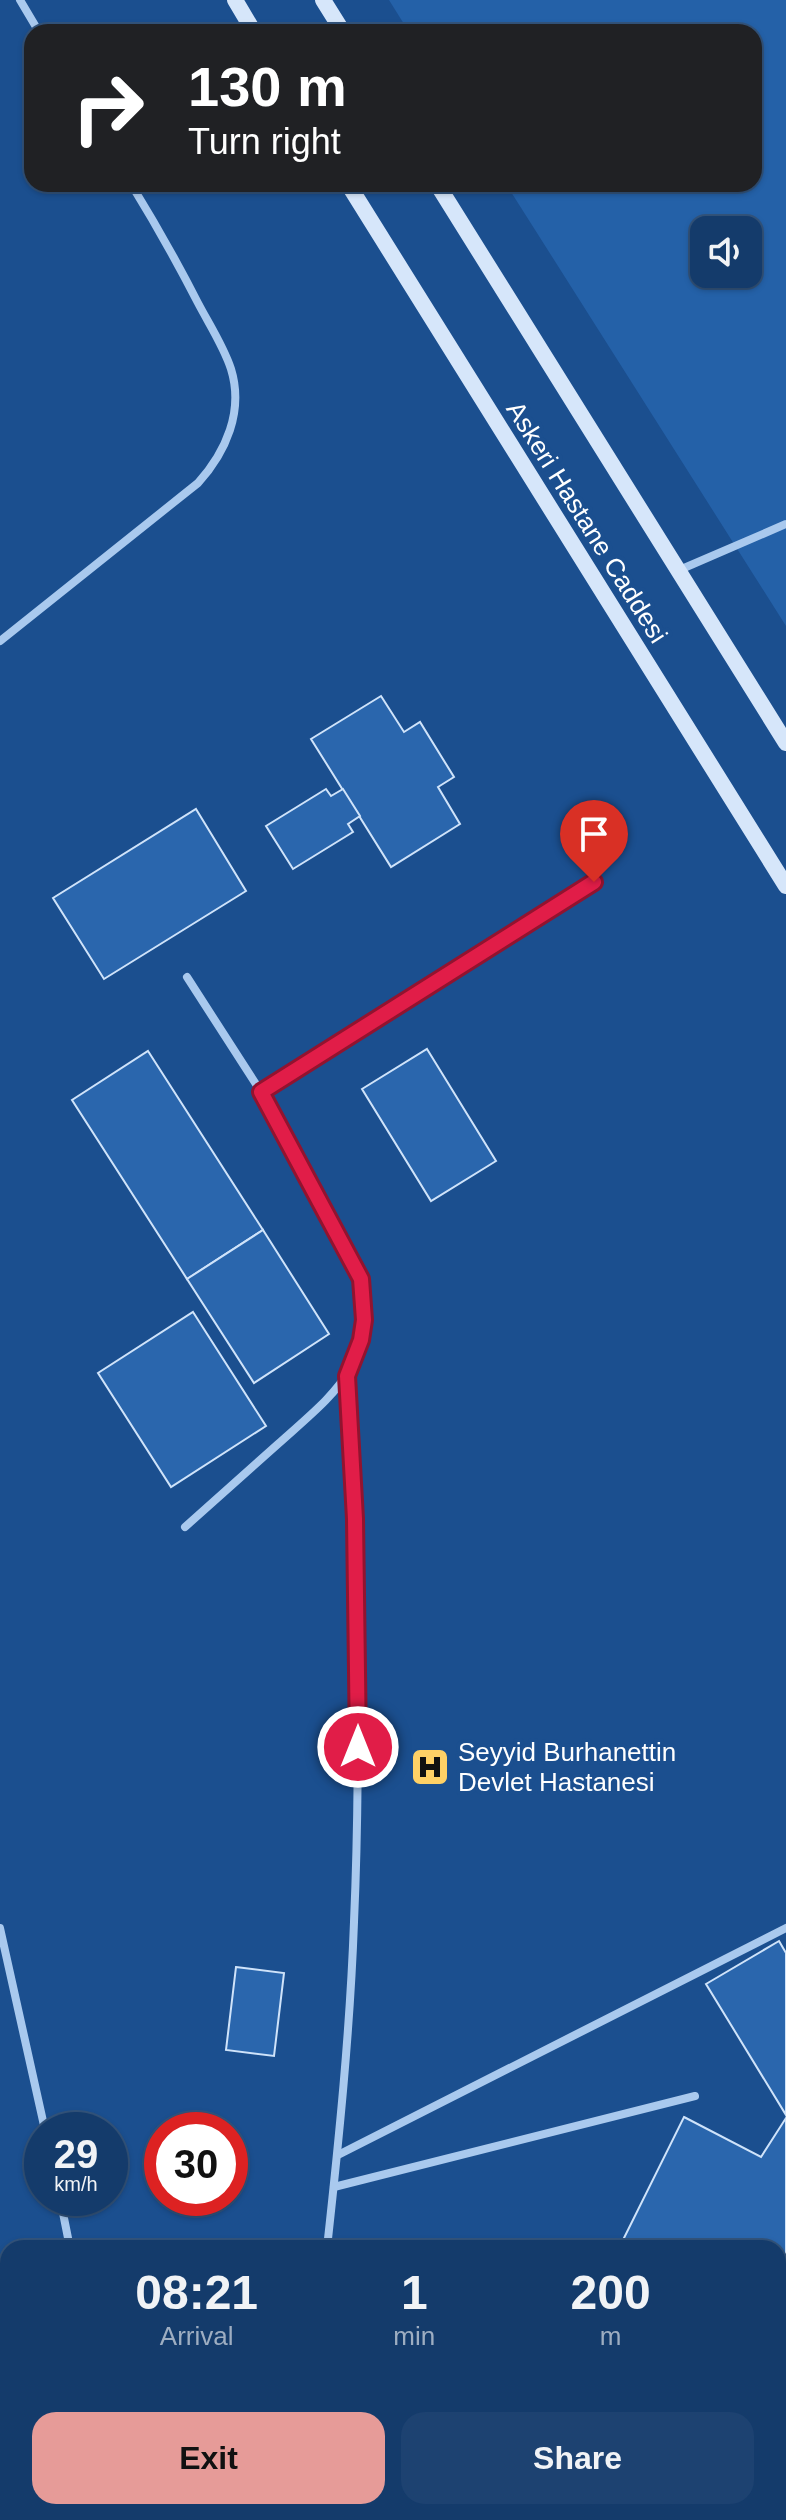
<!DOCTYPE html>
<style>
body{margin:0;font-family:Helvetica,sans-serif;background:#1d4271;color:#f1f3f6;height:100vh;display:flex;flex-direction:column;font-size:30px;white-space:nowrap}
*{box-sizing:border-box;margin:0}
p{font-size:26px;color:#9dadc1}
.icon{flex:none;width:44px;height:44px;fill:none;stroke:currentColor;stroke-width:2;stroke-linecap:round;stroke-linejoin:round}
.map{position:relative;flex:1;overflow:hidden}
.drawer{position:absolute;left:0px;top:2240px;width:786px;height:280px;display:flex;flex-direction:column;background:#143b6b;border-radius:24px 24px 0 0;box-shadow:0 2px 6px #0004,0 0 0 2px #33557e}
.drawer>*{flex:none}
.top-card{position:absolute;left:24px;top:24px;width:738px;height:168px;border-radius:24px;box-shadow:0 2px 6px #0004,0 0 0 2px #33557e;background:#202124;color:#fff;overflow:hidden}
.fabs{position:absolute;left:690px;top:216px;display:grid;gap:16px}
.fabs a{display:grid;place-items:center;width:72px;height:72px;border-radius:16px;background:#143b6b;box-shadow:0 2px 6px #0004,0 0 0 2px #33557e;font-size:40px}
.speed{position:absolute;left:24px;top:2112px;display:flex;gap:16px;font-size:40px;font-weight:700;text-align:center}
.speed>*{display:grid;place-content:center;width:104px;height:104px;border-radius:50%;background:#143b6b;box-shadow:0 2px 6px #0004,0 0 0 2px #33557e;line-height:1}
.speed small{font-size:20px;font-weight:400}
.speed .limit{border:12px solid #d22;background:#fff;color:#111}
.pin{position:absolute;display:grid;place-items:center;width:68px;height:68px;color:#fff;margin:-82px -34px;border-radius:50% 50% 50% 0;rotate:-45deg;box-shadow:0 0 8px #0007}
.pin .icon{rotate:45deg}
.me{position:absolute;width:88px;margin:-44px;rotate:0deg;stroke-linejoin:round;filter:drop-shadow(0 0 6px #0008)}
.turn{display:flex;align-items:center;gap:28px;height:168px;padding:0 32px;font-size:36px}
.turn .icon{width:104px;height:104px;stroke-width:2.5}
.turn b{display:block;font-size:56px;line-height:68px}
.eta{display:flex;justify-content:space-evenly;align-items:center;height:136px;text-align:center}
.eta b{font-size:48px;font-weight:700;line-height:56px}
.primary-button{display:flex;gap:16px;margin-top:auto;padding:16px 32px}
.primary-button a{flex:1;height:92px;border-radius:24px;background:#e69b98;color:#111;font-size:32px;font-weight:700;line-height:92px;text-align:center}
.primary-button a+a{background:#1d4271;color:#f1f3f6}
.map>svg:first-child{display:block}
.green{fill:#2461a8;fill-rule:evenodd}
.building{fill:#2a66ad;stroke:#cfe3fa;stroke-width:2}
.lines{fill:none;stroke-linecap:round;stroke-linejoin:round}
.street{stroke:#a9c9ee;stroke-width:8}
.secondary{stroke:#d6e6fa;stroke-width:16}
.route-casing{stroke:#92132f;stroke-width:20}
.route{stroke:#e11d48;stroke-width:14}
.labels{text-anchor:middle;stroke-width:8;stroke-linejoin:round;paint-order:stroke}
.street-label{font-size:26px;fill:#fff;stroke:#1b4f8f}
.poi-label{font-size:26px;fill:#fff;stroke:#1b4f8f;text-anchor:start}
</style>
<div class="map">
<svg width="786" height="2520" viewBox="0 0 786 2520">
<rect width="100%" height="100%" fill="#1b4f8f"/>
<path class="green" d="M389,0H786V626L506,184H754V32H409ZM704,230H748V274H704Z"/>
<g class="building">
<path d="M381,696L404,732L420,722L454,777L438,787L460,824L391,867L311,739Z"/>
<path d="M326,789L331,796L343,789L360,816L348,824L353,832L293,869L266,826Z"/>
<path d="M196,809L246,891L104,979L53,898Z"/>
<path d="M427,1049L496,1161L431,1201L362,1089Z"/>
<path d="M148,1051L263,1230L187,1279L72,1100Z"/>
<path d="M263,1230L329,1334L254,1383L187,1279Z"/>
<path d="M193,1312L266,1426L171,1487L98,1373Z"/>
<path d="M779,1941L786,1953V2115L706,1984Z"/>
<path d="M236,1967L284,1973L274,2056L226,2050Z"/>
<path d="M684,2117L761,2157L786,2118V2375L778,2371V2248H619Z"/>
<path d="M778,2374L786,2379V2518L757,2520L743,2512H778Z"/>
</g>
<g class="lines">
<g class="street">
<path d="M20,0L39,32"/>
<path d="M677,571L786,524"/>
<path d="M0,641L198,483C226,452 244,411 231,369C224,347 209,324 198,303C177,262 155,223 131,184"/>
<path d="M261,1092L594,882"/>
<path d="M185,1527C216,1499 247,1472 278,1444C337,1391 374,1367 361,1279L261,1092L187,977"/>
<path d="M0,1928L45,2130"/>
<path d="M338,2155L786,1928"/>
<path d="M334,2187L695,2096"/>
<path d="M60,2198L70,2248"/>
<path d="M327,2248C339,2139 350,2031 354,1922C362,1739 357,1558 347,1376"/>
<path d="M124,2512L126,2520"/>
<path d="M361,2512L364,2520"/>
</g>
<g class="secondary">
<path d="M235,0L254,32"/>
<path d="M323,0L343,32"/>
<path d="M348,184L786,886"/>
<path d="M437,184L786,743"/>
</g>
</g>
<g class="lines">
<g class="route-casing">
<path id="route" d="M358,1747L355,1519L347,1376L361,1340L364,1320L361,1279L261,1092L594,882"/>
</g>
<use href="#route" class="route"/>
</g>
<defs>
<g id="hospital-square" transform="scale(2)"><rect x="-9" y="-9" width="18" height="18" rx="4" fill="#ffd166" stroke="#1b4f8f"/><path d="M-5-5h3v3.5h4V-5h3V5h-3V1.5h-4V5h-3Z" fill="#111"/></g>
</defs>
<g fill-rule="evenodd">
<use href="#hospital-square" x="430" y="1767"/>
</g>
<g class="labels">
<g class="street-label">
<text transform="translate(587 522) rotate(58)" y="9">Askeri Hastane Caddesi</text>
</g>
<g class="poi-label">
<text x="458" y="1761">Seyyid Burhanettin<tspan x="458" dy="30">Devlet Hastanesi</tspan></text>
</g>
</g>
</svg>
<div class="fabs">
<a><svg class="icon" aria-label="sound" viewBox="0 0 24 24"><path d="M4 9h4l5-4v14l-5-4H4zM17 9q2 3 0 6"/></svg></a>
</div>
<div class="speed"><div>29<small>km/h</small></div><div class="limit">30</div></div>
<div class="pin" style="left:594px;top:882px;background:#d93025"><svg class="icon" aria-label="arrive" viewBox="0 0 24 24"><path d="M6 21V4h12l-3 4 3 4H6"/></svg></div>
<svg class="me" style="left:358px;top:1747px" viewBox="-20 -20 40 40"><circle r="17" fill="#e11d48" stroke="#fff" stroke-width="3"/><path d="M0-11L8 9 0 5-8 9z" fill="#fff"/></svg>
<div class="top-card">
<div class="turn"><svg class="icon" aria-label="right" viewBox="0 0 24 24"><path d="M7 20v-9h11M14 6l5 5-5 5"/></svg><div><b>130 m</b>Turn right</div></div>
</div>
<section class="drawer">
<div class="eta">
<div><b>08:21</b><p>Arrival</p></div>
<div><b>1</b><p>min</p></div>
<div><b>200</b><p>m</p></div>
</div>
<div class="primary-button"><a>Exit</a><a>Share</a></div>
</section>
</div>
